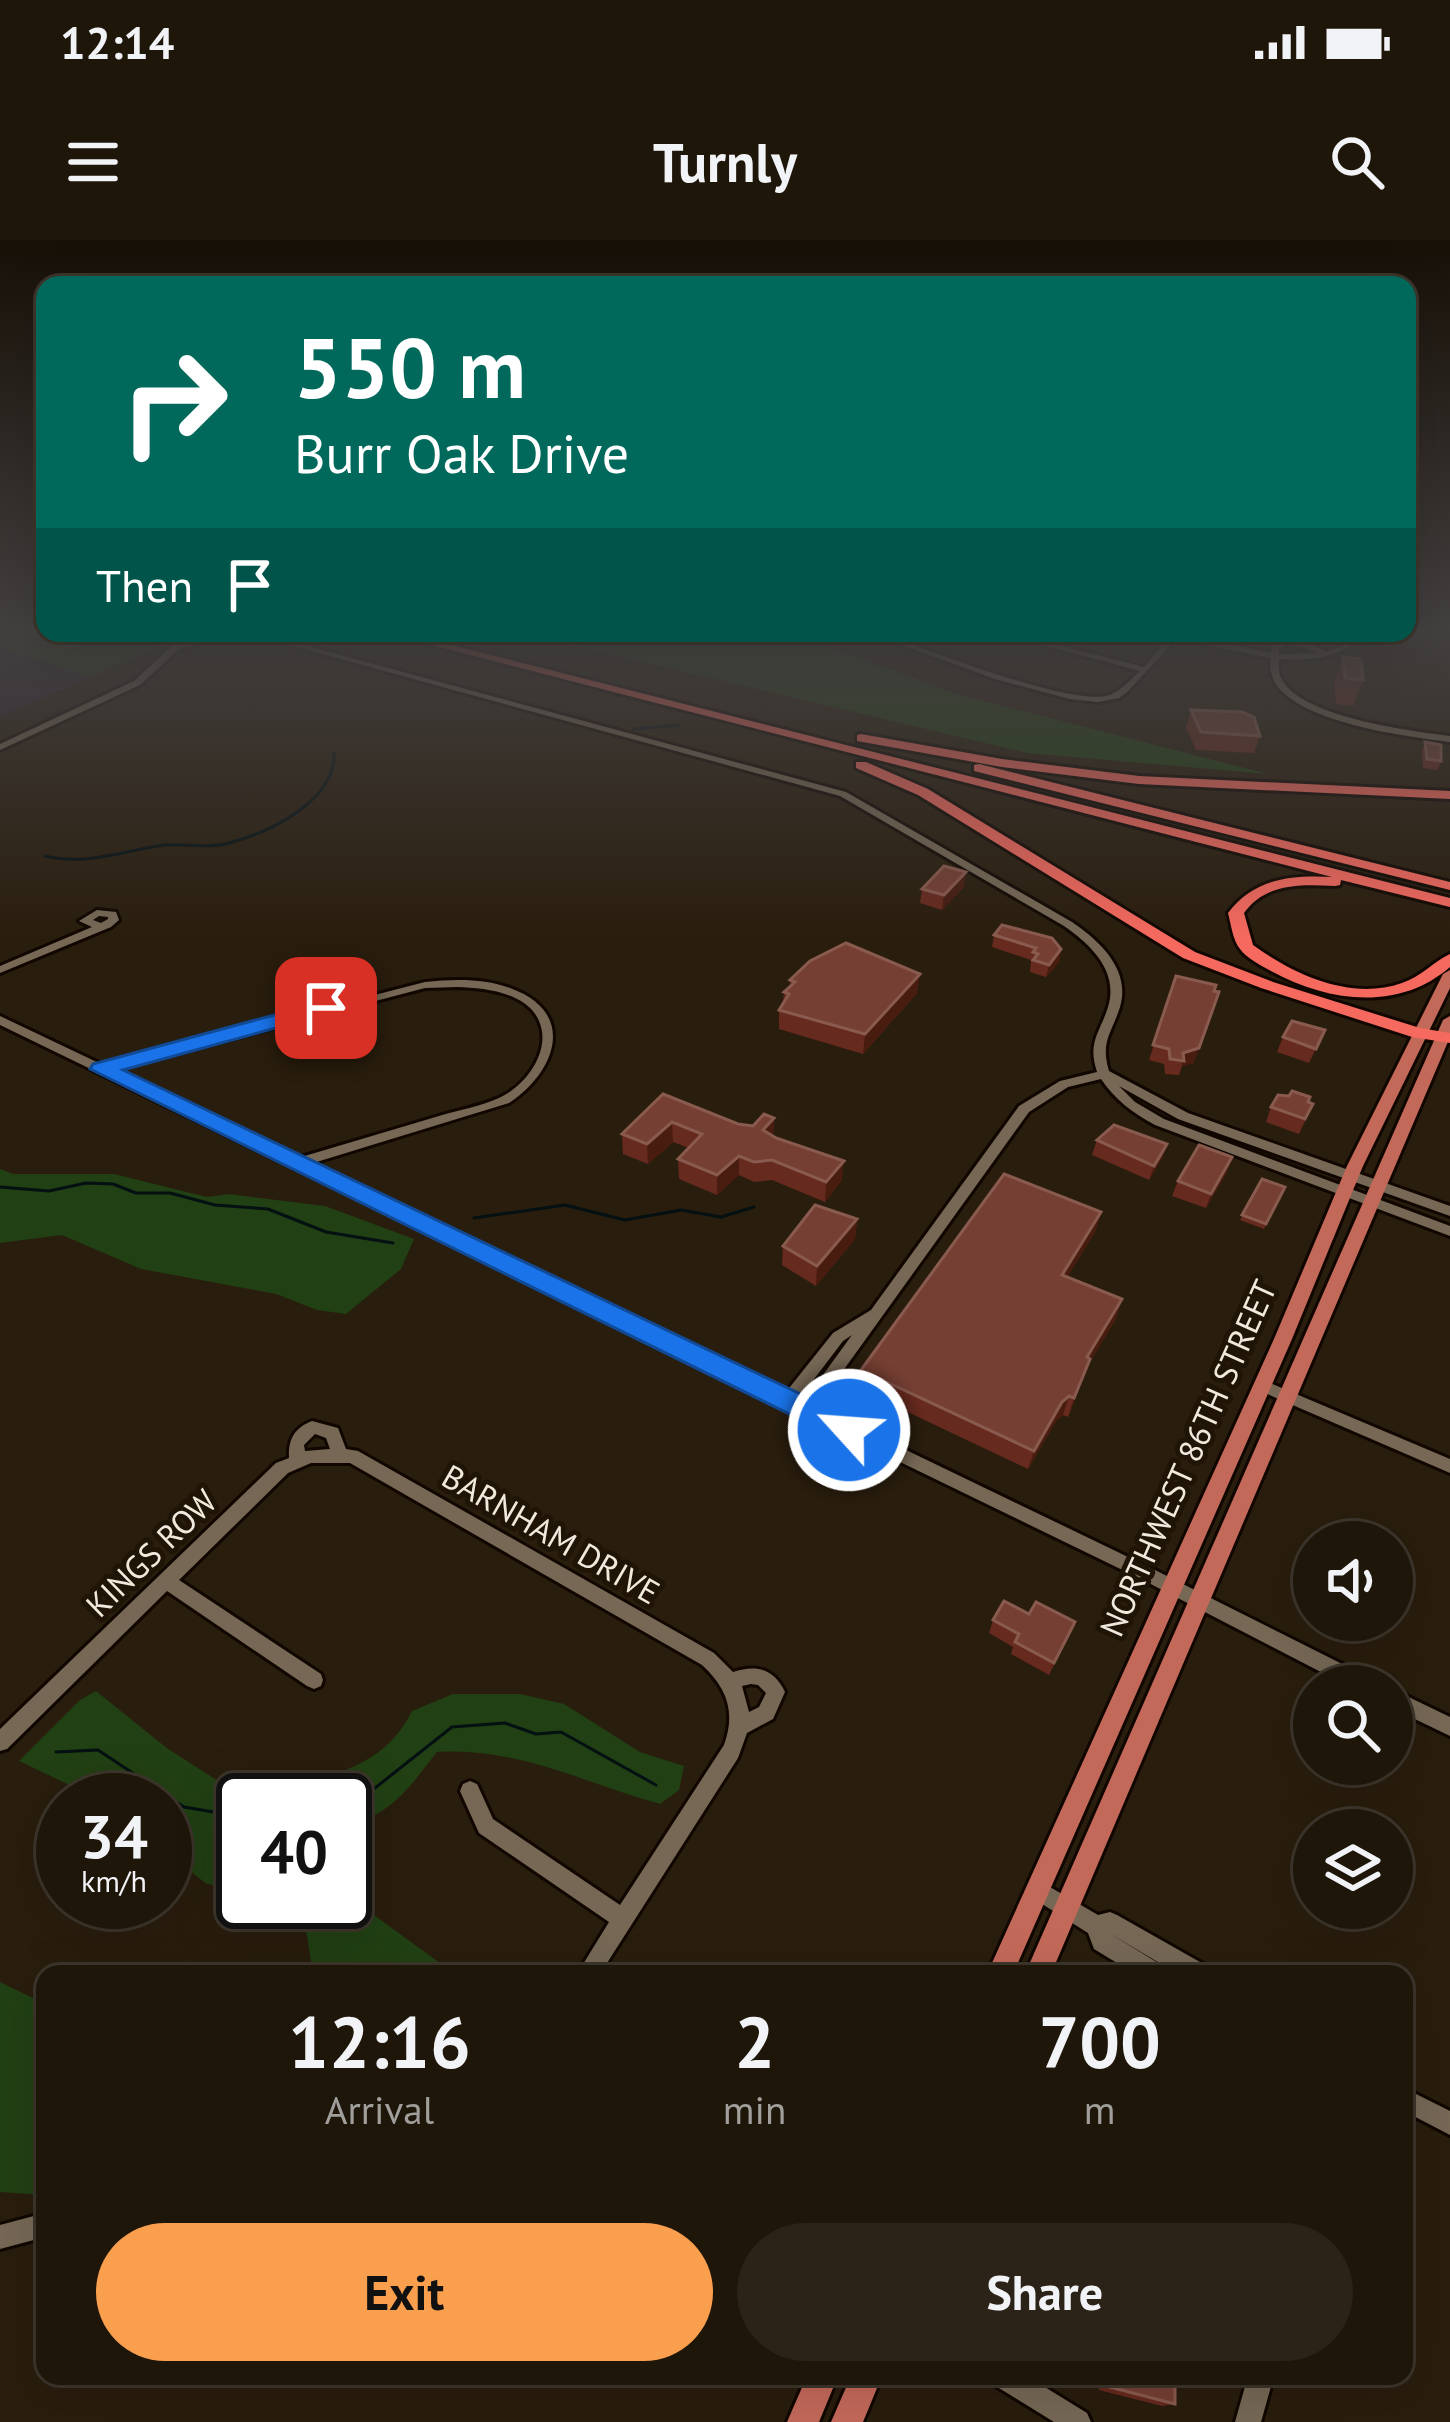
<!DOCTYPE html>
<style>
body{margin:0;font-family:"PT Sans",sans-serif;background:#2c2318;color:#f1f3f6;height:100vh;display:flex;flex-direction:column;font-size:45px;white-space:nowrap}
*{box-sizing:border-box;margin:0}
p{font-size:39px;color:#a19f9c}
.icon{flex:none;width:66px;height:66px;fill:none;stroke:currentColor;stroke-width:2;stroke-linecap:round;stroke-linejoin:round}
.map{position:relative;flex:1;overflow:hidden}
.side{position:absolute;left:36px;top:1725px;width:1377px;height:420px;display:flex;flex-direction:column;background:#1f160a;border-radius:24px;box-shadow:0 12px 48px #0002,0 0 0 3px #3c352b}
.side>*{flex:none}
.hud{position:absolute;left:36px;top:36px;width:1380px;height:366px;border-radius:24px;box-shadow:0 12px 48px #0002,0 0 0 3px #3c352b;background:#00695c;color:#fff;overflow:hidden}
.controls{position:absolute;left:1293px;top:1281px;display:grid;gap:24px}
.controls a{display:grid;place-items:center;width:120px;height:120px;border-radius:50%;background:#1f160a;box-shadow:0 12px 48px #0002,0 0 0 3px #3c352b;font-size:60px}
.speed{position:absolute;left:36px;top:1533px;display:flex;gap:24px;font-size:60px;font-weight:700;text-align:center}
.speed>*{display:grid;place-content:center;width:156px;height:156px;border-radius:50%;background:#1f160a;box-shadow:0 12px 48px #0002,0 0 0 3px #3c352b;line-height:1}
.speed small{font-size:30px;font-weight:400}
.speed .limit{border:6px solid #111;border-radius:18px;background:#fff;color:#111}
.pin{position:absolute;display:grid;place-items:center;width:102px;height:102px;color:#fff;margin:-51px;border-radius:24px;box-shadow:0 6px 18px #0006}
.me{position:absolute;width:132px;margin:-66px;rotate:296deg;stroke-linejoin:round;filter:drop-shadow(0 0 9px #0008)}
.turn{display:flex;align-items:center;gap:42px;height:252px;padding:0 60px;font-size:54px}
.turn .icon{width:156px;height:156px;stroke-width:2.5}
.turn b{display:block;font-size:84px;line-height:102px}
.then{display:flex;align-items:center;height:114px;padding:0 60px;background:#0003;gap:24px;font-size:45px}
.eta{display:flex;justify-content:space-evenly;align-items:center;height:204px;text-align:center}
.eta b{font-size:72px;font-weight:600;line-height:84px}
.action{display:flex;gap:24px;margin-top:auto;padding:24px 60px}
.action a{flex:1;height:138px;border-radius:72px;background:#f99f4d;color:#111;font-size:48px;font-weight:600;line-height:138px;text-align:center}
.action a+a{background:#2c2318;color:#f1f3f6}
.status{display:flex;justify-content:space-between;align-items:center;height:84px;padding:0 60px;background:#1f160a;direction:ltr}
.status svg{height:33px;fill:currentColor}
header{display:flex;justify-content:space-between;align-items:center;height:156px;padding:0 60px;background:#1f160a;font-size:54px;font-weight:600}
.map>svg:first-child{display:block}
.education{fill:#2c2332}
.green{fill:#214013}
.lines{fill:none;stroke-linecap:round;stroke-linejoin:round}
.stream{stroke:#041012;stroke-width:3}
.minor-casing{stroke:#110700;stroke-width:6}
.major-casing{stroke:#110700;stroke-width:6}
.highway-casing{stroke:#110700;stroke-width:6}
.minor{fill:#766855;fill-rule:evenodd}
.major{fill:#c3695a;fill-rule:evenodd}
.highway{fill:#f6695e;fill-rule:evenodd}
.wall{fill:#672a1e}
.shaded-wall{fill:#481c0f}
.building{fill:#763f33;stroke:#895a4e;stroke-width:3}
.route{fill:#1a73e8;stroke:#114b97;stroke-width:3}
.labels{text-anchor:middle;stroke-width:10;stroke-linejoin:round;paint-order:stroke}
.street-label{font-size:33px;fill:#f1e9de;stroke:#1f1405}
</style>
<div class="status"><b>12:14</b><svg viewBox="0 0 49 12"><path d="M0 12V9h3v3zM5 12V6h3v6zM10 12V3h3v9zM15 12V0h3v12zM26 1h20v11H26zM47 4h2v5h-2z"/></svg></div>
<header><svg class="icon" aria-label="menu" viewBox="0 0 24 24"><path d="M4 6h16M4 12h16M4 18h16"/></svg>Turnly<svg class="icon" aria-label="search" viewBox="0 0 24 24"><circle cx="10" cy="10" r="6"/><path d="M15 15l6 6"/></svg></header>
<div class="map">
<svg width="1450" height="2182" viewBox="0 0 1450 2182">
<rect width="100%" height="100%" fill="#291d0d"/>
<path class="education" d="M0,407L91,437L0,477Z"/>
<g class="green">
<path d="M0,393H188L91,437L0,407Z"/>
<path d="M521,393H792L960,455L1268,534L1028,513Z"/>
<path d="M0,929L13,934H114L207,957L229,954L325,966L414,999L401,1029L346,1074L317,1070L276,1054L141,1029L62,995L0,1003Z"/>
<path d="M96,1451L168,1509L248,1560H243V1654L205,1643L165,1610V1560H101L19,1521L80,1460Z"/>
<path d="M453,1454H520L564,1464L640,1512L684,1526L679,1550L660,1564C584,1543 518,1507 437,1512C410,1546 391,1577 345,1585V1560H260C319,1536 382,1533 412,1471Z"/>
<path d="M345,1654L455,1734H318L312,1726L305,1685L271,1662H345Z"/>
<path d="M0,1742L33,1758L45,1772V1955L0,1952Z"/>
</g>
<g class="lines">
<g class="stream">
<path d="M634,489L680,485"/>
<path d="M45,616C87,626 122,611 164,605C185,603 209,609 229,603C271,592 336,560 334,513"/>
<path d="M0,947L49,951L86,943L113,944L136,953H170L215,965L268,969L326,992L393,1003"/>
<path d="M474,978L565,965L625,980L681,970L721,977L754,967"/>
<path d="M56,1512L98,1510L184,1567L243,1577"/>
<path d="M345,1560L375,1548L452,1487L505,1483L536,1494L561,1492L656,1545"/>
</g>
<g class="minor-casing">
<g id="minor">
<path d="M227,393H241L179,409L140,445L0,510V504L134,441L173,405Z"/>
<path d="M246,393H259L846,552L1072,682C1100,701 1131,730 1120,767C1112,793 1100,801 1109,831L1188,873L1450,966V976L1178,879L1119,846L1135,862L1164,879L1450,986V996L1155,885C1133,873 1115,860 1101,839L1068,847L1029,872L817,1167L1153,1329L1374,1440L1376,1446H1348L1141,1339L0,785V776L103,825L425,742C453,739 483,738 510,748C577,772 557,831 509,863L310,924L786,1152L833,1093L871,1070L1019,866L1060,841L1097,832C1087,802 1100,793 1108,767C1119,731 1091,705 1064,686L840,556ZM458,747C484,748 527,752 539,781C552,810 526,845 501,857C482,866 459,870 439,876C392,890 345,904 298,918L113,830L425,748ZM852,1095L804,1161L799,1159L843,1101Z"/>
<path d="M869,393H881C924,408 1072,468 1110,455C1122,450 1131,439 1140,431L998,393H1011L1144,427L1169,397L1157,393L1175,394L1271,413L1272,405C1292,397 1308,401 1326,412L1343,406L1358,393H1367C1340,418 1315,421 1279,419C1279,425 1278,432 1281,438C1299,477 1411,491 1450,496V502C1404,496 1307,484 1277,446C1271,437 1270,428 1270,418L1177,399L1127,452L1119,458L1098,462L1070,459L995,439ZM1287,405L1303,407L1317,413L1279,414V408Z"/>
<path d="M97,670L116,672L119,680L111,687L0,733V726L92,687L79,681ZM99,676L108,677V679L101,683L93,680Z"/>
<path d="M1263,1140L1450,1219V1233L1258,1150L1255,1146L1258,1142Z"/>
<path d="M312,1181L338,1188L346,1209L358,1211L714,1413L733,1432C757,1424 774,1429 785,1452L773,1479L747,1493L738,1518L600,1734H577L609,1682L479,1593L460,1551L463,1544L470,1541L477,1544L493,1579L620,1665L724,1505C736,1472 727,1448 702,1425L350,1223H311L288,1233L179,1340L321,1434L323,1440L321,1446L314,1449L307,1446L167,1351L7,1509L0,1511V1489L276,1223L289,1218C288,1200 294,1188 312,1181ZM315,1194L326,1198L330,1209L305,1211L304,1205ZM751,1444L758,1445L766,1453L759,1467L749,1472L742,1446Z"/>
<path d="M1392,1449L1450,1477V1496L1392,1468Z"/>
<path d="M1038,1640L1098,1675L1110,1672L1117,1675L1207,1726L1210,1734H1178L1109,1693L1163,1726L1166,1734H1135L1094,1709L1088,1693L1031,1657L1028,1650L1031,1643Z"/>
<path d="M1404,1848L1450,1871V1895L1404,1871Z"/>
<path d="M45,1973V1997L0,2009V1985Z"/>
<path d="M990,2136H1027L1087,2173L1091,2182H1054L994,2145Z"/>
<path d="M1248,2136H1274L1261,2182H1235Z"/>
</g>
</g>
<g class="major-casing">
<g id="major">
<path d="M1450,730V748L1363,926L1292,1099L1013,1734H987L1274,1099L1347,926L1443,734Z"/>
<path d="M1450,776V797L1051,1734H1025L1443,780Z"/>
<path d="M807,2136H838L819,2182H787Z"/>
<path d="M851,2136H882L863,2182H831Z"/>
</g>
</g>
<g class="highway-casing">
<g id="highway">
<path d="M385,393H404L1450,658V667L1341,640L1340,645L1335,646C1301,644 1265,643 1244,673L1253,705C1294,735 1351,761 1402,743C1421,737 1433,722 1450,714V727C1398,772 1328,762 1271,731C1262,726 1246,718 1240,709C1233,701 1231,684 1228,673C1254,638 1292,635 1332,637Z"/>
<path d="M861,494L1002,519L1139,536L1450,551V559L1139,544L1002,527L857,501V495Z"/>
<path d="M856,522H866L928,549L1195,712L1273,742L1420,788L1450,793V803L1412,797L1261,748L1183,718L918,555L856,528Z"/>
<path d="M979,524L1450,642V650L974,531V525Z"/>
</g>
</g>
<use href="#minor" class="minor"/>
<use href="#major" class="major"/>
<use href="#highway" class="highway"/>
</g>
<g class="wall">
<path d="M1343,417L1363,440L1353,466L1336,464L1334,443Z"/>
<path d="M1191,470L1260,496L1254,513L1196,510L1186,488Z"/>
<path d="M1425,502L1441,521L1438,530L1423,528L1422,511Z"/>
<path d="M964,647L942,670L920,663L922,649Z"/>
<path d="M994,695L1061,709L1059,722L1046,737L1030,732L1031,720L992,707Z"/>
<path d="M1176,736L1194,823L1182,826L1179,835L1165,834L1164,824L1149,820Z"/>
<path d="M790,740L917,753L863,814L779,789V770L783,763L784,752L790,746Z"/>
<path d="M1325,790L1309,823L1277,812L1283,797Z"/>
<path d="M663,854L738,884L753,886L774,878L773,896L842,940L825,962L772,940L754,942L739,935L717,955L679,939L678,919L689,908L673,902L648,924L623,914L622,894Z"/>
<path d="M1308,862L1313,864L1299,894L1266,882L1271,867Z"/>
<path d="M1097,900L1167,904L1162,918L1149,940L1092,915Z"/>
<path d="M1227,932L1206,968L1172,956L1178,941Z"/>
<path d="M1262,939L1285,947L1264,989L1240,980Z"/>
<path d="M1101,972L1095,992L1067,1037L1122,1059L1116,1079L1089,1123L1068,1177L1063,1175L1056,1181L1028,1229L859,1149L861,1130Z"/>
<path d="M857,979L855,999L816,1046L782,1025L783,1006Z"/>
<path d="M1029,1374L1075,1382L1049,1435L1011,1414L1013,1407L989,1393L993,1380Z"/>
<path d="M1099,2136H1175V2164L1162,2166L1099,2150Z"/>
</g>
<g class="shaded-wall">
<path d="M966,632L964,647L942,670L944,655Z"/>
<path d="M1061,709L1059,722L1046,737L1049,725Z"/>
<path d="M920,734L917,753L863,814L865,794Z"/>
<path d="M1219,752L1194,823L1182,826L1183,813Z"/>
<path d="M774,878L773,898L763,890Z"/>
<path d="M672,882L673,902L648,924L647,904Z"/>
<path d="M1167,904L1162,918L1149,940L1154,926Z"/>
<path d="M739,916V935L717,955V935Z"/>
<path d="M1232,917L1227,932L1206,968L1211,954Z"/>
<path d="M844,921L842,940L825,962L826,942Z"/>
<path d="M1101,972L1095,992L1056,1055L1062,1035Z"/>
<path d="M857,979L855,999L816,1046L817,1026Z"/>
<path d="M1122,1059L1116,1079L1089,1123L1068,1177L1087,1117Z"/>
<path d="M1069,1156L1063,1175L1056,1181L1028,1229L1034,1211L1062,1162Z"/>
</g>
<g class="building">
<path d="M1343,417L1361,419L1363,440L1345,438Z"/>
<path d="M1191,470L1242,472L1254,477L1260,496L1201,492Z"/>
<path d="M1425,502L1441,505V521L1427,519Z"/>
<path d="M944,626L966,632L944,655L922,649Z"/>
<path d="M1002,685L1052,698L1061,709L1049,725L1033,720L1038,714L1033,712L1036,708L994,695Z"/>
<path d="M846,703L920,734L865,794L779,770L789,754L784,752L795,742L790,740L810,721Z"/>
<path d="M1176,736L1216,745L1214,751L1219,752L1199,808L1183,813L1184,821L1170,819L1169,809L1153,805Z"/>
<path d="M1292,781L1325,790L1316,809L1283,797Z"/>
<path d="M1292,851L1310,857L1308,862L1313,864L1305,879L1271,867L1278,855L1289,856Z"/>
<path d="M663,854L738,884L753,886L764,874L774,878L763,890L776,898L844,921L826,942L772,920L754,922L739,916L717,935L678,919L702,894L672,882L647,904L622,894Z"/>
<path d="M1114,885L1167,904L1154,926L1097,900Z"/>
<path d="M1199,905L1232,917L1211,954L1178,941Z"/>
<path d="M1004,934L1101,972L1062,1035L1122,1059L1087,1117L1090,1119L1074,1158L1069,1156L1062,1162L1034,1211L861,1130Z"/>
<path d="M1262,939L1285,947L1266,984L1242,975Z"/>
<path d="M815,965L857,979L817,1026L783,1006Z"/>
<path d="M1004,1361L1029,1374L1036,1362L1075,1382L1054,1423L1015,1402L1019,1394L993,1380Z"/>
<path d="M1110,2136H1175V2164L1110,2147Z"/>
</g>
<linearGradient id="sky" x2="0" y2="1"><stop stop-color="#171007"/><stop offset="0.56" stop-color="#434040"/><stop offset="1" stop-color="#434040" stop-opacity="0"/></linearGradient>
<rect width="1450" height="698" fill="url(#sky)"/>
<path class="route" d="M326,761L334,763V772L123,830L859,1182L863,1190L859,1198H838L90,829L93,824Z"/>
<g class="labels">
<g class="street-label">
<text transform="translate(1188 1218) rotate(-66)" y="12">NORTHWEST 86TH STREET</text>
<text transform="translate(551 1294) rotate(30)" y="12">BARNHAM DRIVE</text>
<text transform="translate(151 1313) rotate(-44)" y="12">KINGS ROW</text>
</g>
</g>
</svg>
<div class="controls">
<a><svg class="icon" aria-label="sound" viewBox="0 0 24 24"><path d="M4 9h4l5-4v14l-5-4H4zM17 9q2 3 0 6"/></svg></a>
<a><svg class="icon" aria-label="search" viewBox="0 0 24 24"><circle cx="10" cy="10" r="6"/><path d="M15 15l6 6"/></svg></a>
<a><svg class="icon" aria-label="layers" viewBox="0 0 24 24"><path d="M12 4l9 5-9 5-9-5zM3 14l9 5 9-5"/></svg></a>
</div>
<div class="speed"><div>34<small>km/h</small></div><div class="limit">40</div></div>
<div class="pin" style="left:326px;top:768px;background:#d93025"><svg class="icon" aria-label="arrive" viewBox="0 0 24 24"><path d="M6 21V4h12l-3 4 3 4H6"/></svg></div>
<svg class="me" style="left:849px;top:1190px" viewBox="-20 -20 40 40"><circle r="17" fill="#1a73e8" stroke="#fff" stroke-width="3"/><path d="M0-11L8 9 0 5-8 9z" fill="#fff"/></svg>
<div class="hud">
<div class="turn"><svg class="icon" aria-label="right" viewBox="0 0 24 24"><path d="M7 20v-9h11M14 6l5 5-5 5"/></svg><div><b>550 m</b>Burr Oak Drive</div></div>
<div class="then">Then<svg class="icon" aria-label="arrive" viewBox="0 0 24 24"><path d="M6 21V4h12l-3 4 3 4H6"/></svg></div>
</div>
<section class="side">
<div class="eta">
<div><b>12:16</b><p>Arrival</p></div>
<div><b>2</b><p>min</p></div>
<div><b>700</b><p>m</p></div>
</div>
<div class="action"><a>Exit</a><a>Share</a></div>
</section>
</div>
